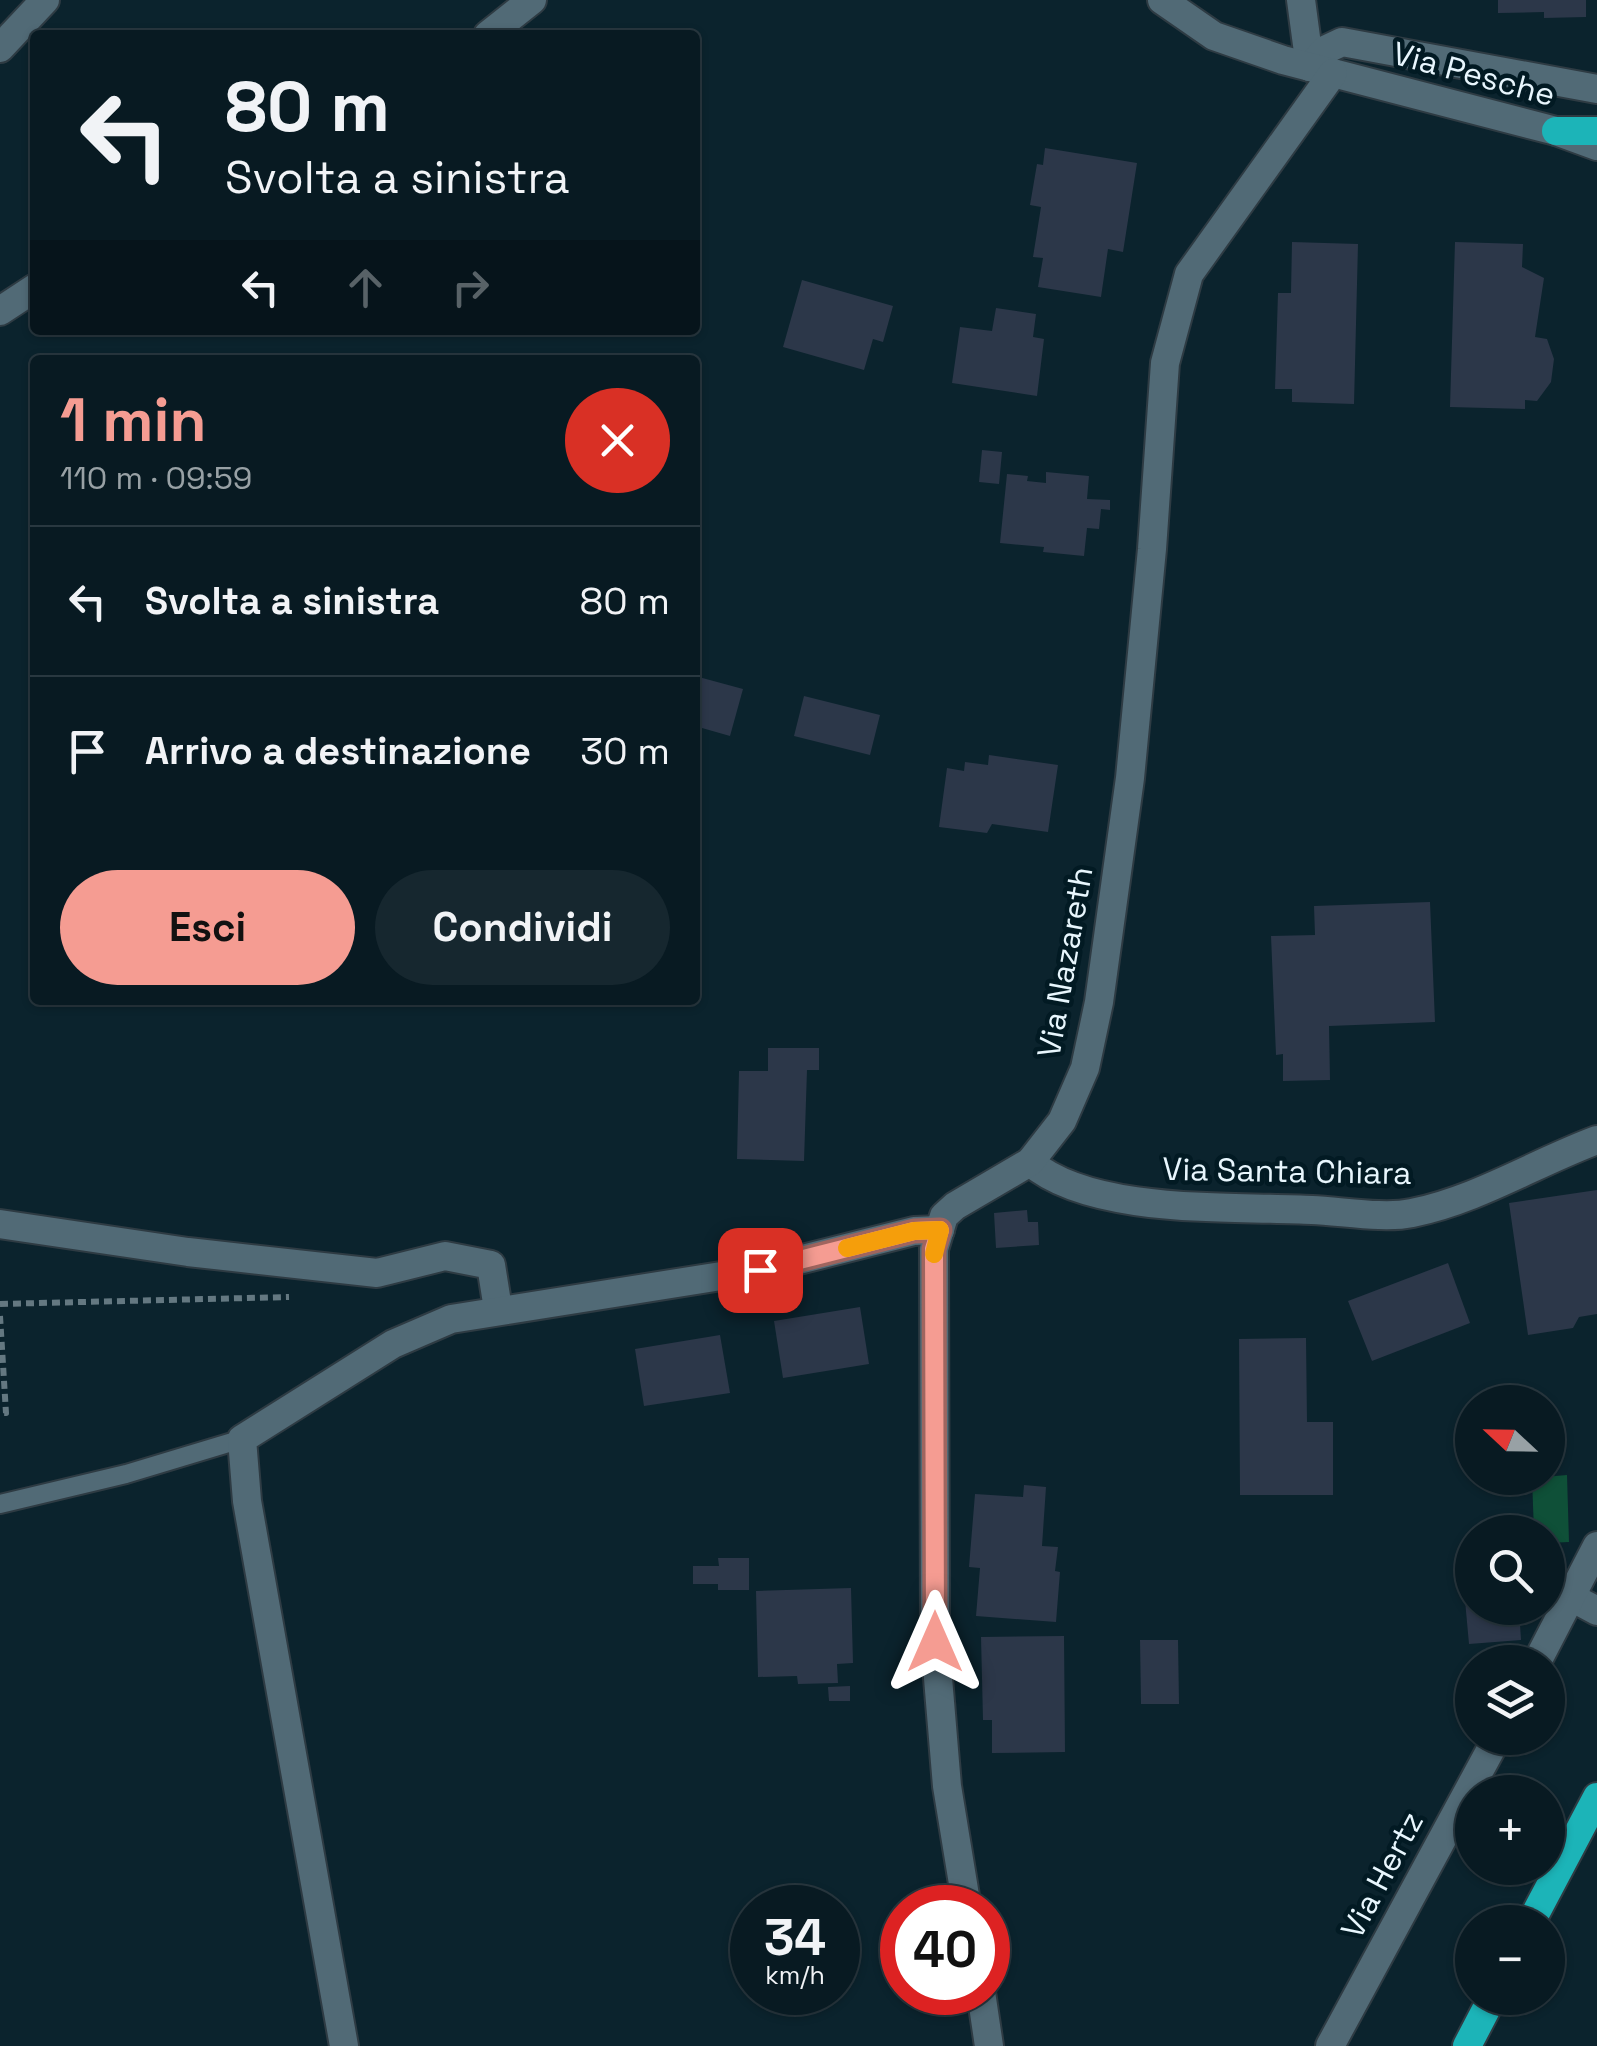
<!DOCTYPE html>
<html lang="it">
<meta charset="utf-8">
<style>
body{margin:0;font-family:"Space Grotesk",sans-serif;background:#16272f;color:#f1f3f6;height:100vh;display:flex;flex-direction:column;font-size:38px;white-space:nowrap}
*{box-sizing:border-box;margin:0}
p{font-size:32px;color:#98a1a5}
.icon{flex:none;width:55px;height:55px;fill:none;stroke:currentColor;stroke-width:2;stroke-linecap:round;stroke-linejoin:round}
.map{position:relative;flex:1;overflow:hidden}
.panel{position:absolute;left:30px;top:355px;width:670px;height:650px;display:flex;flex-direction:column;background:#081a22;border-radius:10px;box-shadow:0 2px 8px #0004,0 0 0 2px #293840}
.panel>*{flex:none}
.top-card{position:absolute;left:30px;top:30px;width:670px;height:305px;border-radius:10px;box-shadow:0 2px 8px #0004,0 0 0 2px #293840;background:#081a22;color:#f1f3f6;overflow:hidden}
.needle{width:65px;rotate:292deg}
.fabs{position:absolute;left:1455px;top:1385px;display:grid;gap:20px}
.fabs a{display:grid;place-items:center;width:110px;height:110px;border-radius:50%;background:#081a22;box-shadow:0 2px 8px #0004,0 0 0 2px #293840;font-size:50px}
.speed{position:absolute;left:730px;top:1885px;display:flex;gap:20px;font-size:50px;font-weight:700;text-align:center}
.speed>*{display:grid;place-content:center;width:130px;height:130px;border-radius:50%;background:#081a22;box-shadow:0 2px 8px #0004,0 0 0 2px #293840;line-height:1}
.speed small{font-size:25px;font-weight:400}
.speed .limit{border:15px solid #d22;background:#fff;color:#111}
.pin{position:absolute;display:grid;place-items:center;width:85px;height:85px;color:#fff;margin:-42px;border-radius:20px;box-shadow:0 5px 15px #0006}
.me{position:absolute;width:110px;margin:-55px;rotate:0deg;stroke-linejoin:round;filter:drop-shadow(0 0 8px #0008)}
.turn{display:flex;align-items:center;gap:35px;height:210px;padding:0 30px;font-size:45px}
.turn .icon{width:130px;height:130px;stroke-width:2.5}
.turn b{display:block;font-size:70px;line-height:85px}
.lanes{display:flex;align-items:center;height:95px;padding:0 30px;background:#0003;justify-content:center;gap:50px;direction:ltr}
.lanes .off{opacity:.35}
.round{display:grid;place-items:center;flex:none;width:105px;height:105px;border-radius:52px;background:#16272f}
.headline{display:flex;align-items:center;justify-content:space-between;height:170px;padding:0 30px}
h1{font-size:60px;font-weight:700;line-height:75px;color:#f59c92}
.cta{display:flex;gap:20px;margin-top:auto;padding:20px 30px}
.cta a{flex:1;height:115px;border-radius:60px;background:#f59c92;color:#111;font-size:40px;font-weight:700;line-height:115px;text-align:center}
.cta a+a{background:#16272f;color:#f1f3f6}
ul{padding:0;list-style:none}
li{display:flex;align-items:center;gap:30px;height:150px;padding:0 30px;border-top:2px solid #293840}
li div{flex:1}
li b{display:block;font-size:38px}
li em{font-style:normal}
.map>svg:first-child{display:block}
.green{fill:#0f5038}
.building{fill:#2c3749}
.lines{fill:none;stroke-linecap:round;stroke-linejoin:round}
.service-casing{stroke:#2e3b43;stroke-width:22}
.minor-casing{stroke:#2e3b43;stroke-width:32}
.tertiary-casing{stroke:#2e3b43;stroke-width:32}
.trunk-casing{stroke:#2e3b43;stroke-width:32}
.path{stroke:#647881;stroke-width:6;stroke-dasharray:8 5;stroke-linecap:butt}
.service{stroke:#516a76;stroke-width:18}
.minor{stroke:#516a76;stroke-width:28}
.tertiary{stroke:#516a76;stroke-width:28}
.trunk{stroke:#1cb4b8;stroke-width:28}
.route-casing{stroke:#9f655f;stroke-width:25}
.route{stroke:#f59c92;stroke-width:18}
.slow{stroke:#f59e0b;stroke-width:18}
.labels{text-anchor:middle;stroke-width:9;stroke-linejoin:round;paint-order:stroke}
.street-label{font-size:32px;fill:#e8f6fd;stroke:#021a23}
</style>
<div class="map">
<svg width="1597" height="2046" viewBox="0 0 1597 2046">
<rect width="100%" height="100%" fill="#0b232d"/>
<path class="green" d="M1567,1475L1569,1542L1548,1543V1532H1534L1532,1478Z"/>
<g class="building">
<path d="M1498,0H1586V17L1544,18V12L1498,13Z"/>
<path d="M1045,148L1137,163L1123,252L1108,249L1101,297L1038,287L1043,258L1033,257L1041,207L1030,205L1037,164L1043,165Z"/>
<path d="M1292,242L1358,244L1354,404L1292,402V389H1275L1278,293H1291Z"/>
<path d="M1455,242L1523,244L1522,267L1544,278L1535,337L1547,339L1554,359L1551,382L1537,401L1525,400V409L1450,407Z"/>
<path d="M802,280L893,306L883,342L873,339L864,370L783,347Z"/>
<path d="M996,308L1036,314L1033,337L1044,339L1037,396L952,383L960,327L992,331Z"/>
<path d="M982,450L1002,452L999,484L979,482Z"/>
<path d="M1046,472L1089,476L1087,499L1110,500V510L1101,509L1099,529L1087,528L1084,556L1043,552L1044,547L1000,543L1007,474L1028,476L1027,481L1046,483Z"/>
<path d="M695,676L743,689L730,736L695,726Z"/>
<path d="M804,696L880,715L870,755L794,736Z"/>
<path d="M989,755L1058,765L1048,832L992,824L987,833L939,827L947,768L964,771L965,762L988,765Z"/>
<path d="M1430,902L1435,1022L1329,1026L1330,1080L1283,1081V1054L1276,1055L1271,936L1315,935L1314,906Z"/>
<path d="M768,1048H819V1070H807L804,1161L737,1159L739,1071H768Z"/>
<path d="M1597,1190V1314L1579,1317L1573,1328L1528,1335L1509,1203Z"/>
<path d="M1027,1210L1028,1222H1038L1039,1245L996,1248L994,1213Z"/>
<path d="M1448,1263L1470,1323L1372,1361L1348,1301Z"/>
<path d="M860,1307L869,1364L783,1378L774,1321Z"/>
<path d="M720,1335L730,1393L644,1406L635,1349Z"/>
<path d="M1306,1338L1307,1422H1333V1495H1240L1239,1339Z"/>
<path d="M1024,1485L1046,1487L1042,1546L1058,1547L1055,1571L1060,1572L1056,1622L976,1616L980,1568L969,1567L975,1494L1023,1497Z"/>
<path d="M1472,1544V1608H1519L1521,1640L1469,1644L1460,1545Z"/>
<path d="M718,1558H749V1590H718V1584H693V1566H719Z"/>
<path d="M851,1588L853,1663L837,1664L838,1683L798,1684L797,1676L758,1677L756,1591Z"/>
<path d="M1064,1636L1065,1752L992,1753V1720H983L981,1637Z"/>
<path d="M1140,1640H1178L1179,1704H1141Z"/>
<path d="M850,1686V1701H829L828,1687Z"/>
</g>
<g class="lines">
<g class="service-casing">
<path id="service" d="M0,1504L126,1474L242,1439"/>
</g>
<g class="minor-casing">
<g id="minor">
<path d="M1301,0L1310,67"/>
<path d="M1310,67L1325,50L1342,42L1597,89"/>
<path d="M1030,1162C1091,1215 1233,1206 1312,1210C1341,1211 1384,1219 1412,1213C1477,1200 1535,1163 1597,1140"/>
<path d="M0,1224L188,1252L377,1273L445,1256L491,1265L498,1309"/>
<path d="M1571,1597L1597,1611"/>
<path d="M1537,1662L1597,1546"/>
<path d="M344,2046L247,1501L242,1439L393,1344L451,1319L759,1270L914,1231L940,1230"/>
<path d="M1330,2046L1497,1738"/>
</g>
</g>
<g class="tertiary-casing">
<g id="tertiary">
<path d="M1162,0L1214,36L1283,60L1556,131L1597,146"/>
<path d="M488,35L532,0"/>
<path d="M0,48L45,0"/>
<path d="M0,311L35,288"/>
<path d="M967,1908L947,1786L935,1642L934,1249L944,1216L955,1206L1030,1162L1062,1121L1085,1068L1099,1002L1130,778L1152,549L1165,363L1189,274L1333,73"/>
<path d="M981,1992L989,2046"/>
</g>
</g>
<g class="trunk-casing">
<g id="trunk">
<path d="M1556,131H1597"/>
<path d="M1531,1922L1597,1797"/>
<path d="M1467,2046L1492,1998"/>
</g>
</g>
<g class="path">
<path d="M0,1304L289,1297"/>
<path d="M0,1316L6,1413H0"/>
</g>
<use href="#service" class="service"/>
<use href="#minor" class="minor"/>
<use href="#tertiary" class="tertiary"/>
<use href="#trunk" class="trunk"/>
</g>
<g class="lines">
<g class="route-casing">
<path id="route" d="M760,1270L914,1231L940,1230L934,1249L935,1642"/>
</g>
<use href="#route" class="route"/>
<path class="slow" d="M847,1248L914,1231L940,1230L934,1254"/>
</g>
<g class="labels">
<g class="street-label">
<text transform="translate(1474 74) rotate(15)" y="11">Via Pesche</text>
<text transform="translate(1065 962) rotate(-80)" y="11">Via Nazareth</text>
<text transform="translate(1287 1171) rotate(1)" y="11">Via Santa Chiara</text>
<text transform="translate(1382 1875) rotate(-62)" y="11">Via Hertz</text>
</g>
</g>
</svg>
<div class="fabs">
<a><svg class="needle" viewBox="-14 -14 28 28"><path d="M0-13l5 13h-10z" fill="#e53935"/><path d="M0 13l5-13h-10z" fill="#98a1a5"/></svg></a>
<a><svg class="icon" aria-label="search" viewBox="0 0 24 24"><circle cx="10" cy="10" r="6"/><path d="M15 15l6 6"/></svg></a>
<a><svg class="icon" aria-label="layers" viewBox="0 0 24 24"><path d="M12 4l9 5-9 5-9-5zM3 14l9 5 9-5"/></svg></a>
<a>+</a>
<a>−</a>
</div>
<div class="speed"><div>34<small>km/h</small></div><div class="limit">40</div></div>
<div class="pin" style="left:760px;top:1270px;background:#d93025"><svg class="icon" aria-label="arrive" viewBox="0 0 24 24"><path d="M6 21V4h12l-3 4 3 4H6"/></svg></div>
<svg class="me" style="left:935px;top:1642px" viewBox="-20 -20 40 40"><path d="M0-17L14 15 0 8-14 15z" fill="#f59c92" stroke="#fff" stroke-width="4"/></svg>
<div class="top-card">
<div class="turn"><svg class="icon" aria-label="left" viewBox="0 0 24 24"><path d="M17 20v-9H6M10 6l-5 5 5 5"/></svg><div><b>80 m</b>Svolta a sinistra</div></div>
<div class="lanes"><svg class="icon" aria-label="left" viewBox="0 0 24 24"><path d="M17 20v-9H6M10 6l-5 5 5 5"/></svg><svg class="icon off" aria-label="ahead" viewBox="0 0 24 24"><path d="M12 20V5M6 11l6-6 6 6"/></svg><svg class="icon off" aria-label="right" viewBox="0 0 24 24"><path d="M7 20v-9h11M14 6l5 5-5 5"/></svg></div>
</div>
<section class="panel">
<div class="headline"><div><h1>1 min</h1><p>110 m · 09:59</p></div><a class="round" style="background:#d93025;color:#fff"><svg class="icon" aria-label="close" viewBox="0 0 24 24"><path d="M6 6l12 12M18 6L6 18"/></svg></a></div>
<ul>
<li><svg class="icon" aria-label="left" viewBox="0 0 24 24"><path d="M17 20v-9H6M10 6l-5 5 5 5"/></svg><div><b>Svolta a sinistra</b></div><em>80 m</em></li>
<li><svg class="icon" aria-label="arrive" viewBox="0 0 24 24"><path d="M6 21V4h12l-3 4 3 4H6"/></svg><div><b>Arrivo a destinazione</b></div><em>30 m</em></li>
</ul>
<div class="cta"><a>Esci</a><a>Condividi</a></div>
</section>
</div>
